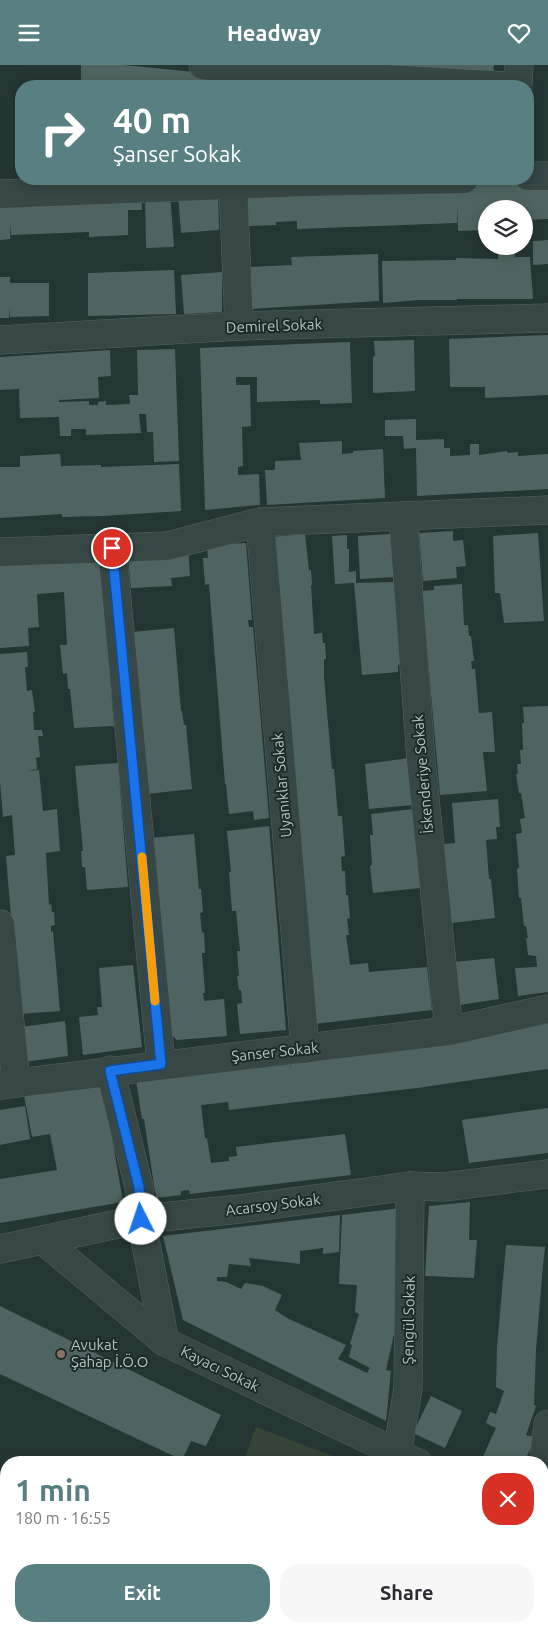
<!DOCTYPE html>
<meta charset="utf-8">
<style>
body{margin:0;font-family:Ubuntu,sans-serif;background:#f7f7f7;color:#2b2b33;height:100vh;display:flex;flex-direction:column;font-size:19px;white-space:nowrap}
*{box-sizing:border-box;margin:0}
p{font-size:16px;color:#7c7c81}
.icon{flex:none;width:28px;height:28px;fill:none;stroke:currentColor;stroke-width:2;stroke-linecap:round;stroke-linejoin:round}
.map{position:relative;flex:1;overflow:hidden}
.drawer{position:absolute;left:0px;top:1391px;width:549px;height:176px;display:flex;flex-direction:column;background:#fff;border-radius:20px 20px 0 0;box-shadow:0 2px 12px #0003}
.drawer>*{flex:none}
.top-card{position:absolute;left:15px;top:15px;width:519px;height:105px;border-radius:20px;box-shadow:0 2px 12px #0003;background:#588082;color:#fff;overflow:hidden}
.controls{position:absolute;left:478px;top:135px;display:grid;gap:10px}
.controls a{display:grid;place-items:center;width:55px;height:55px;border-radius:50%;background:#fff;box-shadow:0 2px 12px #0003;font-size:25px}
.pin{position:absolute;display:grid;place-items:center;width:42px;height:42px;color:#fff;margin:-21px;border:2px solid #fff;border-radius:50%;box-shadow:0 1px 5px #0007}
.me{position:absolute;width:55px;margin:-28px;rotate:356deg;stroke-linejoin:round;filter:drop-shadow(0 0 4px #0008)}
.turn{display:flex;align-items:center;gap:18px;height:105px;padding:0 15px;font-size:22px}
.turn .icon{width:65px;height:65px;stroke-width:2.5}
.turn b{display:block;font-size:35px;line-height:42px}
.round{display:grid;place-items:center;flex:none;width:52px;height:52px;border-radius:20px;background:#f7f7f7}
.head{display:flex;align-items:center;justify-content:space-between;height:85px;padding:0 15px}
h1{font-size:30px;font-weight:700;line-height:38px;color:#588082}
.cta{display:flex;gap:10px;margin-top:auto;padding:10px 15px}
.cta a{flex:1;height:58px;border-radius:20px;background:#588082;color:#fff;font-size:20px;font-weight:700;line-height:58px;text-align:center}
.cta a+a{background:#f7f7f7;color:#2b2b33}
header{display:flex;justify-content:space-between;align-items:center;height:65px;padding:0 15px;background:#588082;color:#fff;font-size:22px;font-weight:700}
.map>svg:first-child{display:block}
.green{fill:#344537}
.building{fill:#4f6462}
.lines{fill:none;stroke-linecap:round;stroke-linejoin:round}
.minor-casing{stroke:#556463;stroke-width:29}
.minor{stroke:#374745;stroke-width:28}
.route-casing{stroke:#114b97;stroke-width:12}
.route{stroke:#1a73e8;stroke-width:9}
.slow{stroke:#f59e0b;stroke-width:9}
.education-dot{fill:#8d6e63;stroke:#1c2b2a;stroke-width:2}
.labels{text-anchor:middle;stroke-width:4;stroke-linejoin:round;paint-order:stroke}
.street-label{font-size:15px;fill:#b2c3c2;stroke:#1c2b2a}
.poi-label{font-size:15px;fill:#b2c3c2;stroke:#1c2b2a;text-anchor:start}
</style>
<header><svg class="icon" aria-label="menu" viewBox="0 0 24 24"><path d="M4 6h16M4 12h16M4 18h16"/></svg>Headway<svg class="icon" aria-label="heart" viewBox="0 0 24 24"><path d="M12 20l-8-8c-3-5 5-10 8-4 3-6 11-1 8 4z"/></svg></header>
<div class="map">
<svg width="548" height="1567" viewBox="0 0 548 1567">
<rect width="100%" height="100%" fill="#243634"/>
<g class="green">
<path d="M256,1362L349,1397H243Z"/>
<path d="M543,1459L548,1460V1567H518L503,1561H542Z"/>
</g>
<g class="building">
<path d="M81,0H124L205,8V21H81Z"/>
<path d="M378,0H494L493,11Z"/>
<path d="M548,115V154L524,155V144H486V165L458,166L457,141V158L297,164V156L276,157V160L248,161L246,125Z"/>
<path d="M141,126L142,145H128V170L89,172V167L11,170V156L10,174L0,175V134Z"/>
<path d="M218,126L219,165L181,168L178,128Z"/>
<path d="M170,128L174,182L146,183L145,129Z"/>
<path d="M548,175V199L533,200V176Z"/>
<path d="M498,186H515V192H530L533,234H457V235H418L383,238L382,196L456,195V193L498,194Z"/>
<path d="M378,189L379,236L250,244L248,202L292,200L291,192Z"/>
<path d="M174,205L176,249L88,251V208Z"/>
<path d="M222,207V247L184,249L181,210Z"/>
<path d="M0,212H10V218H49V251L10,252V242L9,253H0Z"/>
<path d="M548,270V330L485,333V322H450L449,274Z"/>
<path d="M414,275L415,326L373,328V292L375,291L374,276Z"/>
<path d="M350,277L352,338L320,339V335L257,337V312H236V320H250L251,361L242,362L243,401L238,402V410L259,409L260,440L205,445L200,283Z"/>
<path d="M175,284L179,396L154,397L153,367H147L146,349H139L141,368L86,370V364H71V371H60L59,352L20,353L19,324L0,325V292L110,285L111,311L98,312L99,333L59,335V337L89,336V340H98V337L106,336V340L130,339L129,330H138L137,285Z"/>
<path d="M416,354V375L444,374V383H450V391L470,390V379H479V390L507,386V388L518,387V391L548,389V424L417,431L416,383L404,384L403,371H385V355Z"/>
<path d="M342,376V389L353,388V386L383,384L385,433L267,440L265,405H275V396L301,395L299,378Z"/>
<path d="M60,389L61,401L101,400V402L179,399L181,446L102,451L62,452V449L0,453V402H20V391Z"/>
<path d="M453,466V476L463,475L466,501L456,502L457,513L423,516L419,468Z"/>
<path d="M538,468L544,556L504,558L500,528H495L493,471Z"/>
<path d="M305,469L309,505H311L312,520H311L314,569L322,568L323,578H325L326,594H324V612L332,704H334L338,751H342L345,791L341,792L342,806H345L346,830H348L350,853L347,854L349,870H346L350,900L368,898L369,907L427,902L432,945L314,959L272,472Z"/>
<path d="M390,469L394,512L360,514L358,471Z"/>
<path d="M347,470V484H349V507L356,506V518L394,517L402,599L398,600V607L362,610L354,518L335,519L332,471Z"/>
<path d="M246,478L252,555H248L249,562H253L269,753L254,755L253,746L229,749L226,719H225L209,519L205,520L203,493H208L207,480Z"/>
<path d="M188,481L190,511L171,513L172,521L131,523L127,485Z"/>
<path d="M100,486L114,661L74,663L70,624H68L67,608L63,609L60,580H67L64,527L37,529L39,562L28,563L29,581L0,583V492Z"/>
<path d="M462,519L464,560H468L469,571H471L474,596H471L472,604H475L479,648L492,647L495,687H483L487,726L440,730L422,526L434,525V521Z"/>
<path d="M174,563L181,646H182L184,660H186L192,724L147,729L133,567Z"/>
<path d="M27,587L28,602H25L27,626L32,625L35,647H33L34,665H42L43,671H38L40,692L36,693L37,704L28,706L39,705L43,746L57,744L60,786L46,788L49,840L51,839L52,847H54L55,860L51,861V867L53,866L60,946L19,949L6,791L15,790L12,750L3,752L0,717V589Z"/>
<path d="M548,641V927L518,931L515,903L537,902L536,891L528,890L526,873H528L526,861H524L521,833H519L517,804L519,803L516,769L522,768L520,754L525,753L521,728H519L516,709H518L517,699H521L520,685H523L522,658H524L523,642Z"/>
<path d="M409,693L413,740L369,744L365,699Z"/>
<path d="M118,698L128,822L87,825L85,802H82L81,786H83L75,701Z"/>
<path d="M498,734L500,762H496L497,774L486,775L489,814H491L495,853L451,858L444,779L455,778L452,738Z"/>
<path d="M414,744L420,823L373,828L370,801L372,800L370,770H373L371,749Z"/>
<path d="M269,761L286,965L240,969L237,939L242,938L241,925H239L237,911H239L237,886H240L236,846H232L229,807H231L227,766Z"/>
<path d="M194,769L199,824H201L203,847L200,848L202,868L204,867L205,888H202L205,928H203L204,936L224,934L227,971L177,975L168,967L150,773Z"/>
<path d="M494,893L499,934L459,940L454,897Z"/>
<path d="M133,900L142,982L83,990L79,952L98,950L97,942H102L99,903Z"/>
<path d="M65,956L68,991L24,997L21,962Z"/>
<path d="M548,957V1004L417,1023L229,1045L228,1037L201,1040L205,1073H207L211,1098L229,1096V1092L237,1091L236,1082L345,1069L351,1110L190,1129L189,1125L181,1126V1130L156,1133L144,1054H142L136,1015L289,996L291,1004L290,996Z"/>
<path d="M103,1019L123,1137L0,1158V1114L57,1105L50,1069L32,1072L24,1030Z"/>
<path d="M25,1041L30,1074L0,1080V1045Z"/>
<path d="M548,1043V1088L469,1098L462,1055Z"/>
<path d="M470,1137L469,1175H477L474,1213L425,1211L429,1141Z"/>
<path d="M402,1143L394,1269L386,1305L391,1306L386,1356L183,1255L163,1171L340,1150L339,1187L323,1189V1183L300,1186V1199L249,1193L251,1201L229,1199L227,1212H217V1216L226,1217L241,1224L245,1218L263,1221L282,1230L275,1245L287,1253L346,1280L338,1294L367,1308L370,1303L349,1292L352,1280L350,1279L359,1249L355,1247L357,1220L339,1219L342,1150Z"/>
<path d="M506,1180L545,1182L543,1200L536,1285L534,1340L536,1341L526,1370L534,1372L532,1380L524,1398H480L496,1363L486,1358L490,1347L496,1349L504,1326L496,1322L497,1282Z"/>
<path d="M0,1241L221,1350L206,1381L191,1376L182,1395L0,1309Z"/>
<path d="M431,1331L462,1346L445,1383L413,1368Z"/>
<path d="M0,1464L6,1465V1507L0,1506Z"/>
<path d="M548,1487V1567H536L522,1561H542V1493Z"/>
<path d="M0,1524L6,1525V1561H51L50,1567H0Z"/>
<path d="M92,1561L108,1564L107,1567H91Z"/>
<path d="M242,1561H404L409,1562L408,1567H253L254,1565Z"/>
</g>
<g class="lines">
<g class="minor-casing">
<g id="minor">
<path d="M203,0L245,6L510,21"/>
<path d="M518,21L519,0"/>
<path d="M528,111H548"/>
<path d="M233,120L239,261"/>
<path d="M0,129L304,117L464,114"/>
<path d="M0,275L239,261L548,253"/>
<path d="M403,451L421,695L449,966"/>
<path d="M260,457L305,984"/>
<path d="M112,483L161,999"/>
<path d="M0,487L167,481L260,457L548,445"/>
<path d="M0,859L16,1017"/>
<path d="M110,1005L139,1122L141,1154L165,1277"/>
<path d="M0,1020L449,966L548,944"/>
<path d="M44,1176L165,1277L418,1398"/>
<path d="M0,1184L141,1154L240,1144L410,1121L444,1122L548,1109"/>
<path d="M397,1389L408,1323L410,1121"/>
<path d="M542,1409L548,1359"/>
<path d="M0,1456L6,1457"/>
<path d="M542,1458L548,1460"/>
<path d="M448,1561L463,1567"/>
</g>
</g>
<use href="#minor" class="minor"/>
</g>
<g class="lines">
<g class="route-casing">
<path id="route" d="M112,483L161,999L110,1006L139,1122L141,1154"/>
</g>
<use href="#route" class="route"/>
<path class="slow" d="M142,792L155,936"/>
</g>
<circle class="education-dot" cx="61" cy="1289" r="5"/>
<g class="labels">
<g class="street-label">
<text transform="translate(274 261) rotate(-2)" y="5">Demirel Sokak</text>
<text transform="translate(423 709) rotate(-95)" y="5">İskenderiye Sokak</text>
<text transform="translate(282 720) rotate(-95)" y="5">Uyanıklar Sokak</text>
<text transform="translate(275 987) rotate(-6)" y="5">Şanser Sokak</text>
<text transform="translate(273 1140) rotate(-7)" y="5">Acarsoy Sokak</text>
<text transform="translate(409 1255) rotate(-89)" y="5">Şengül Sokak</text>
<text transform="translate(220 1304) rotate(26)" y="5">Kayacı Sokak</text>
</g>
<g class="poi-label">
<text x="71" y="1285">Avukat<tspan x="71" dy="17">Şahap İ.Ö.O</tspan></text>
</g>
</g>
</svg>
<div class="controls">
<a><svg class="icon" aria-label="layers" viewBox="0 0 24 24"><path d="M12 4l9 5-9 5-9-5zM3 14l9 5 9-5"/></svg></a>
</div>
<div class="pin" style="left:112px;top:483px;background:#d93025"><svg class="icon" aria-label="arrive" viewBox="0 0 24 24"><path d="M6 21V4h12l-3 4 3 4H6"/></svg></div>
<svg class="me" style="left:141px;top:1154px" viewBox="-20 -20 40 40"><circle r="19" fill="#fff"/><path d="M0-13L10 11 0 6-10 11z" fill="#1a73e8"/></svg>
<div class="top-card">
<div class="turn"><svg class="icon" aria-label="right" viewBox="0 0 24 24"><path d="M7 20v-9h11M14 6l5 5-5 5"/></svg><div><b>40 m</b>Şanser Sokak</div></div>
</div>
<section class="drawer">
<div class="head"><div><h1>1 min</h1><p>180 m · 16:55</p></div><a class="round" style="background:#d93025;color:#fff"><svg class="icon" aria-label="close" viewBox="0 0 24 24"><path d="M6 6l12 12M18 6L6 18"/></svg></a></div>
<div class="cta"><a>Exit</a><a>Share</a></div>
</section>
</div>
